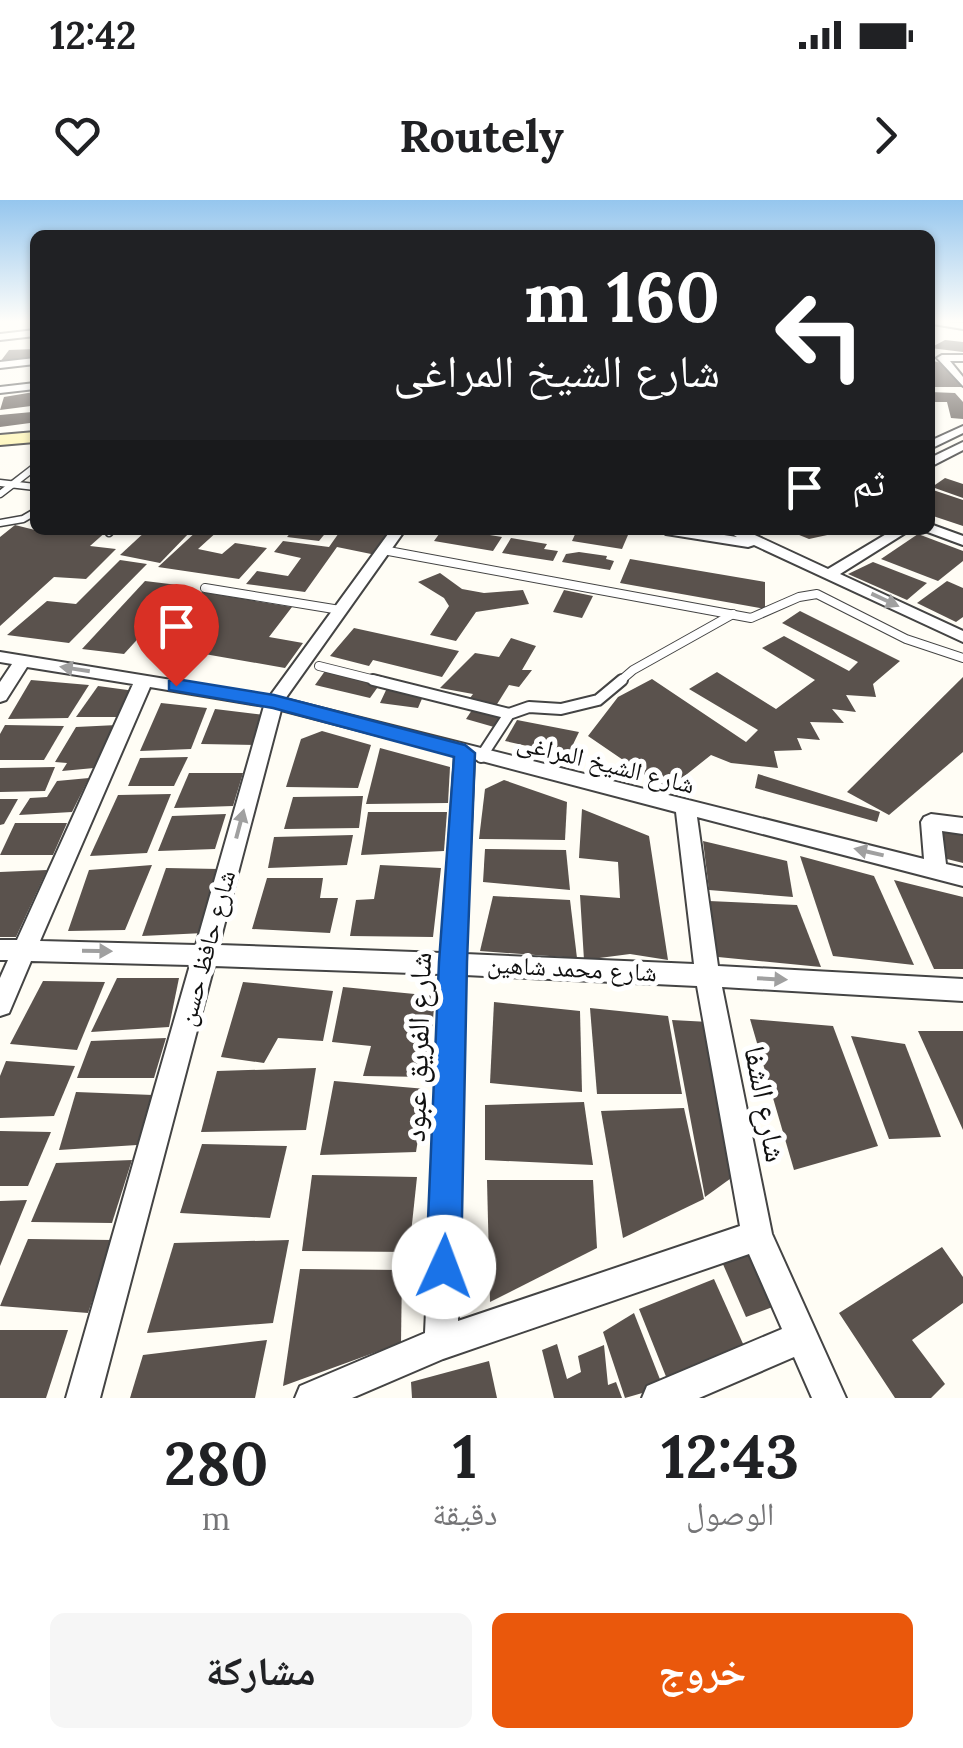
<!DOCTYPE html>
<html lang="ar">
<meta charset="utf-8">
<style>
body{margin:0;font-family:Lora,"Noto Naskh Arabic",serif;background:#f6f6f6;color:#202124;direction:rtl;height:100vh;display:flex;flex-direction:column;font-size:38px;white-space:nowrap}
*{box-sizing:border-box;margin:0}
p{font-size:32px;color:#757577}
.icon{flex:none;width:55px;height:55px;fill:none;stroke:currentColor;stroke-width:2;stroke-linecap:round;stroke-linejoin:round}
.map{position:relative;height:1198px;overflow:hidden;direction:ltr}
.sheet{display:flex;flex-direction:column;background:#fff;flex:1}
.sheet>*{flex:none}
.banner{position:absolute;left:30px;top:30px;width:905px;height:305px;border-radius:15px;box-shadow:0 2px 8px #0004;direction:rtl;background:#202124;color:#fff;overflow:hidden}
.pin{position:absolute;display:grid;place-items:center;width:85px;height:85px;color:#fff;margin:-102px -42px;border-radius:50% 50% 50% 0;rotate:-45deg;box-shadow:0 0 10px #0007}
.pin .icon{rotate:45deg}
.me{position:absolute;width:110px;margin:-55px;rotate:2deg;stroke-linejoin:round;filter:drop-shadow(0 0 8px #0008)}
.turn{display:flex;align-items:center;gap:35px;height:210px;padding:0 50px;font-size:45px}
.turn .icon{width:130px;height:130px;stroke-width:2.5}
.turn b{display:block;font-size:70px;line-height:85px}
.then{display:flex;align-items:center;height:95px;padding:0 50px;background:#0003;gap:20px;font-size:38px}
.eta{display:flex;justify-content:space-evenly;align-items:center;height:170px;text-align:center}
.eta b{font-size:60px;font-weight:700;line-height:70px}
.action{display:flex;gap:20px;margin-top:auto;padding:20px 50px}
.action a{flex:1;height:115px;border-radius:15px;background:#ea580c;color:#fff;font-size:40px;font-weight:700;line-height:115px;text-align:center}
.action a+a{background:#f6f6f6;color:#202124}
.status{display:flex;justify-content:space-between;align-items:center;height:70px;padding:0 50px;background:#fff;direction:ltr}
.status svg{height:28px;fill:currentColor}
header{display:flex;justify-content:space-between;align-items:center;height:130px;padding:0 50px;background:#fff;font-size:45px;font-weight:700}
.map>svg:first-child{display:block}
.building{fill:#5a524d}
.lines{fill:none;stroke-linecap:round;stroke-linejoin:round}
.lane-far2-casing{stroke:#444;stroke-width:9}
.lane-far1-casing{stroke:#444;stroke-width:10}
.lane-casing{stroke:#444;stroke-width:14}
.street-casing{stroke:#444;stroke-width:4}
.secondary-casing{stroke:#333;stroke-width:4}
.lane-far2{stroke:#fff;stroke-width:6}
.lane-far1{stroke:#fff;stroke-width:8}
.lane{stroke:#fff;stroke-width:10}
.street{fill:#fff;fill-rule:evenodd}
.secondary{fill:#fff6b0;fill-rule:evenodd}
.oneway{fill:#a0a0a0}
.route{fill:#1a73e8;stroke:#114b97;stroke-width:2.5}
.labels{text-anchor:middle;stroke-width:10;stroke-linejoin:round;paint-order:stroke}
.street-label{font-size:25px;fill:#111;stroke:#fff}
.near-street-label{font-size:30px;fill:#111;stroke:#fff}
</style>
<div class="status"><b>12:42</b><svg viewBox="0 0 49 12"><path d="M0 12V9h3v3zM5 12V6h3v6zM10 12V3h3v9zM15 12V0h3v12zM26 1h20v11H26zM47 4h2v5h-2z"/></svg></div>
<header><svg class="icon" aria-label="forward" viewBox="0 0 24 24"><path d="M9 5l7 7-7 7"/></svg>Routely<svg class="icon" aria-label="heart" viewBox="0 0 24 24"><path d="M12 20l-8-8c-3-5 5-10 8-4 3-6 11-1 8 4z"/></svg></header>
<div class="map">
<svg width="963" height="1198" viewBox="0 0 963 1198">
<rect width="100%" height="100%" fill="#fffdf5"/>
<g class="building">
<path d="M945,140L963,142V152L930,148Z"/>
<path d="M35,149V158L0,162L9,150Z"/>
<path d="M930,160L941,163L963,187H930Z"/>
<path d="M34,192L31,206L0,210L4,197Z"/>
<path d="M930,192L955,193L963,202V219L951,218L947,202H930Z"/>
<path d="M32,212L30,223L0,227V215Z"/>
<path d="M945,278L963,284V298L932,287Z"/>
<path d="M933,290L963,300V326L930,315Z"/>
<path d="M15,325L35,330H108L90,346L116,349L86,379L54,377L0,426V337Z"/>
<path d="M147,330H192L160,363L120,355Z"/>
<path d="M198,330H219L198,349L222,354L235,343L267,348L239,379L158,367Z"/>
<path d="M293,330H328L319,341L287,337Z"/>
<path d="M341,330H395L376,355L337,347L305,392L246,384L257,371L288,376L301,358L274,352L283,341L329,347Z"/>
<path d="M442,330H459L502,337L493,351L434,341Z"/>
<path d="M577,330H598L628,335L622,349L572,341Z"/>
<path d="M787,330H850L809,339Z"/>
<path d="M918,334L963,351V361L938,381L881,359Z"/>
<path d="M511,338L547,344L544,349L558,351L553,361L502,353Z"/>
<path d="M579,352L607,356L606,359L614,361L610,370L562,362L566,354Z"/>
<path d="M630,359L765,382V409L620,383Z"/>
<path d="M120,360L147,364L69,443L7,435L47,401L76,404Z"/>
<path d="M873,362L927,383L907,400L848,374Z"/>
<path d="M440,373L462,389L484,393L523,390L529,404L476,412L456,441L430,435L449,406L444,398L418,382Z"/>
<path d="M145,381L186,386L124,454L82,449Z"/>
<path d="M947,381L963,388V417L956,422L917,403Z"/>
<path d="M564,390L593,396L582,418L553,412Z"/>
<path d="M202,392L292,407L269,437L303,443L285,468L153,445Z"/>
<path d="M800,411L900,461L873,484L876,497L846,495L856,512L832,509L844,523L810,522L820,540L797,538L802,550L774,551L778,568L731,563L711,555L667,590L588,536L618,497L652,479L746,542L758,530L689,489L717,472L776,509L815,480L762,448L784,436L849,471L858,462L782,423Z"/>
<path d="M354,428L459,451L442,477L373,460L369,466L330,456Z"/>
<path d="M511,438L536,446L522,470H532L519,487L509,485L494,509L467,502L473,494L440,488L475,453L499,457Z"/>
<path d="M325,471L380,484L370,498L315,485Z"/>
<path d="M963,477V552L889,615L847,592Z"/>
<path d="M31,480L89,485L68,518L8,519Z"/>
<path d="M98,486L135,491L123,517H76Z"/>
<path d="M387,488L424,494L418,508L380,503Z"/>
<path d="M161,503L207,508L191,549L140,551Z"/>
<path d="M215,509L265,515L256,545L201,544Z"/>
<path d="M472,510L500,518L494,527L466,519Z"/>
<path d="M517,520L579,532L568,555L505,541Z"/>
<path d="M5,525L64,526L44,560H0V534Z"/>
<path d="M117,525L94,568L62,571L67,563L55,562L76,527Z"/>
<path d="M322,531L371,545L358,588L286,587L301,539Z"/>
<path d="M380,548L450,567L448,603L366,604Z"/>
<path d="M188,557L174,586H128L140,558Z"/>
<path d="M55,567L45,591L0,592V568Z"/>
<path d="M189,573H243L233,606L174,608Z"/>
<path d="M758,574L880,612L877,622L755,588Z"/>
<path d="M89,578L72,612L19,615L30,598L47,597L57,581Z"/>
<path d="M504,580L567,602L565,640L479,639L485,589Z"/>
<path d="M171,594L147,653L90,656L118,595Z"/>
<path d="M363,596L359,628L284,629L293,597Z"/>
<path d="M0,599H18L4,624L0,625Z"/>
<path d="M582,609L649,636L668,760L630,754L584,760L580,695L620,698L618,662L579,658Z"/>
<path d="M368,612H447L444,651L361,655Z"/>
<path d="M226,614L215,649L158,651L172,616Z"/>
<path d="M15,623H67L53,655H0Z"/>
<path d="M939,627L963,632V663L947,659Z"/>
<path d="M353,635L347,665L268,668L274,637Z"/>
<path d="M703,641L787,661L793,697L709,690Z"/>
<path d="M485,649L566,650L570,690L483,682Z"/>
<path d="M800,656L874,676L914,765L833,756Z"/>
<path d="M152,665L125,730L68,731L89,670Z"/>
<path d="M380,665L441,668L433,737L350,736L356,700L374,699Z"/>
<path d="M166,668L219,669L204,733L142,736Z"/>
<path d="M47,670L16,737H0V672Z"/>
<path d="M267,678H323L320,698H338L330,733L252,729Z"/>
<path d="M894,680L963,697V769H934Z"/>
<path d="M493,696L570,700L577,758L480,751Z"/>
<path d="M709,701L797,705L821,767L718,757Z"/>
<path d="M117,778H179L169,827L91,832Z"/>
<path d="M43,781L105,782L77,850L10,844Z"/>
<path d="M243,782L333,791L323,841L278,838L264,863L221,857Z"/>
<path d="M343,787L435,796L428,877L363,876L371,846L332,842Z"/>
<path d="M494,802L580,811L582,892L490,883Z"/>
<path d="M590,808L668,816L682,894H597Z"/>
<path d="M750,819L833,826L878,946L794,970Z"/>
<path d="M672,820L709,822L734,976L705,997Z"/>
<path d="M918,831H963V930Z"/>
<path d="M851,836L905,844L941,937L889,939Z"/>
<path d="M166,838L154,878H77L91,841Z"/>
<path d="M6,861L75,866L54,916L0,918V876Z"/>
<path d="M316,868L306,930L201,932L217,871Z"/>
<path d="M334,881L426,889L416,952L320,955Z"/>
<path d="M76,892L153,895L137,945L59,950Z"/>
<path d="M584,902L593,965L485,960V905Z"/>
<path d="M684,908L704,999L623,1038L601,911Z"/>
<path d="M0,931L51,932L28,986H0Z"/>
<path d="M202,944L287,946L270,1018L180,1013Z"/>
<path d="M132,960L112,1023L31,1022L56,963Z"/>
<path d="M312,975L417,977L409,1052L302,1051Z"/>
<path d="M487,980H593L597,1048L490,1102Z"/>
<path d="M27,1000L0,1066V1001Z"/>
<path d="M28,1039L113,1040L88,1113L0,1106Z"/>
<path d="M289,1040L273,1123L147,1133L174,1043Z"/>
<path d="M744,1045L783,1103L746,1117L722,1062Z"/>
<path d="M942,1047L963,1077V1103L912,1140L945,1184L931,1198H895L839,1113Z"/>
<path d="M300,1069L402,1070L401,1143L283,1186Z"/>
<path d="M714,1079L744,1146L667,1179L639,1109Z"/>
<path d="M634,1113L663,1187L625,1198L603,1132Z"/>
<path d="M0,1130H68L46,1198H0Z"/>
<path d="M267,1140L255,1198H130L143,1155Z"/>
<path d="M557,1144L567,1179L581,1172L578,1156L604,1145L608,1185L616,1182L622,1198H554L542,1150Z"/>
<path d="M489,1161L497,1198H412L411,1182Z"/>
</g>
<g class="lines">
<g class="lane-far2-casing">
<g id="lane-far2">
<path d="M0,283L35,287"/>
<path d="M0,294L35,267"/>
<path d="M0,323L23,319L35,312"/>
<path d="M109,333L112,330"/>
</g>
</g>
<g class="lane-far1-casing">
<g id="lane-far1">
<path d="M383,350L751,418L799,397L817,394L906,439L963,458"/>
<path d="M205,388L340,410"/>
<path d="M319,466L383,482"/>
<path d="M619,482L633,470L733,414"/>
</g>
</g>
<g class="lane-casing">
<g id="lane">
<path d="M373,480L509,514"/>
<path d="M481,557L509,514L529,507L561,509L598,500L622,480"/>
</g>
</g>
<g class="street-casing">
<g id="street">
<path d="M930,121L963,123V129L933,124Z"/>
<path d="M35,130V136L0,140V134Z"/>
<path d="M942,155H963V161H950L963,177V186L937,158Z"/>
<path d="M35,158V164L0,168V162Z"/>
<path d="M35,183V189L0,193V187Z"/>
<path d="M963,226V233L930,249V241Z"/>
<path d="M963,242V250L930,267V258Z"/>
<path d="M930,324L963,336V345L925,331L930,330Z"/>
<path d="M391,330H405L285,499L924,659L921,622L924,617L931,614L963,618V634L942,631L946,664L963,668V686L697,617L718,766L963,779V801L722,787L772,1034L846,1198H812L794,1157L699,1198H642L647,1186L782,1129L749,1054L443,1159L352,1198H295L300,1186L425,1133L441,774L214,766L100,1198H66L190,765L31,761L9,813L0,816V778L8,760H0V740H17L133,484L27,467L6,500L0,502V482L12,464L0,462V452L270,496ZM150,487L264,506L196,745L40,741ZM281,510L455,555L442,753L219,745ZM474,559L676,612L694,764L465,754ZM465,775L697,786L740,1026L458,1121Z"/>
<path d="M659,330H692L737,337L726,330H744L828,369L893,330H910L840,374L963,431V442L754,345L748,347L666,334Z"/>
</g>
</g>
<g class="secondary-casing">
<path id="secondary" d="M35,232V242L0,245V235Z"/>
</g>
<use href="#lane-far2" class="lane-far2"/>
<use href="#lane-far1" class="lane-far1"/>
<use href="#lane" class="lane"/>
<use href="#street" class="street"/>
<use href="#secondary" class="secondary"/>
</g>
<defs><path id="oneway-solid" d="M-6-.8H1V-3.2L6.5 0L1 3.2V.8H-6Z" transform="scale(2.5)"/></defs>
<g class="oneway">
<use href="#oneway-solid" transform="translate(885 400) rotate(25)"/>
<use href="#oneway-solid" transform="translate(75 469) rotate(-171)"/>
<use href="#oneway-solid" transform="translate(240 624) rotate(-75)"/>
<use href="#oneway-solid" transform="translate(869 652) rotate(-167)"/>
<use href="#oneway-solid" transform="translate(97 751) rotate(1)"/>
<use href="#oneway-solid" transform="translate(772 779) rotate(3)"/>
</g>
<linearGradient id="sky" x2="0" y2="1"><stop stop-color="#95c6ee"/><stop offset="0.42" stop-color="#fffefa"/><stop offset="1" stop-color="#fffefa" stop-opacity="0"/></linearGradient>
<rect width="963" height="289" fill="url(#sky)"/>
<path class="route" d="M176,479L274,495L465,545L475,553L467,762L461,1067L456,1080L444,1085L431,1080L426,1067L439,762L454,557L273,508L169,490V481Z"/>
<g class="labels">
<g class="street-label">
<text transform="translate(606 563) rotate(14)" y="9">شارع الشيخ المراغى</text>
<text transform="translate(206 748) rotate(-75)" y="9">شارع حافظ حسن</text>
<text transform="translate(572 768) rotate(3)" y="9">شارع محمد شاهين</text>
</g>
<g class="near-street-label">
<text transform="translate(418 847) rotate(-88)" y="10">شارع الفريق عبود</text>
<text transform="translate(765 904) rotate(79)" y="10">شارع الشفا</text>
</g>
</g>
</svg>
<div class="pin" style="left:176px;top:486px;background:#d93025"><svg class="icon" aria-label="arrive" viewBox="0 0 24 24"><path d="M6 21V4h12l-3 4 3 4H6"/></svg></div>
<svg class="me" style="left:444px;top:1067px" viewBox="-20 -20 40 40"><circle r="19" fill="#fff"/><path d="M0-13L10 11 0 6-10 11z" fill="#1a73e8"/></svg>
<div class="banner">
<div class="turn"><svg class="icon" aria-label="left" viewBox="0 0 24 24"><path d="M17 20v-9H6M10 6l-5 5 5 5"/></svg><div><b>160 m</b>شارع الشيخ المراغى</div></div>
<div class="then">ثم<svg class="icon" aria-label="arrive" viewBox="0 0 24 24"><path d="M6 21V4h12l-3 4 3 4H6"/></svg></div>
</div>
</div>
<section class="sheet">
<div class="eta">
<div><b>12:43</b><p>الوصول</p></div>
<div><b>1</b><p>دقيقة</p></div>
<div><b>280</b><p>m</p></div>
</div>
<div class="action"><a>خروج</a><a>مشاركة</a></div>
</section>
